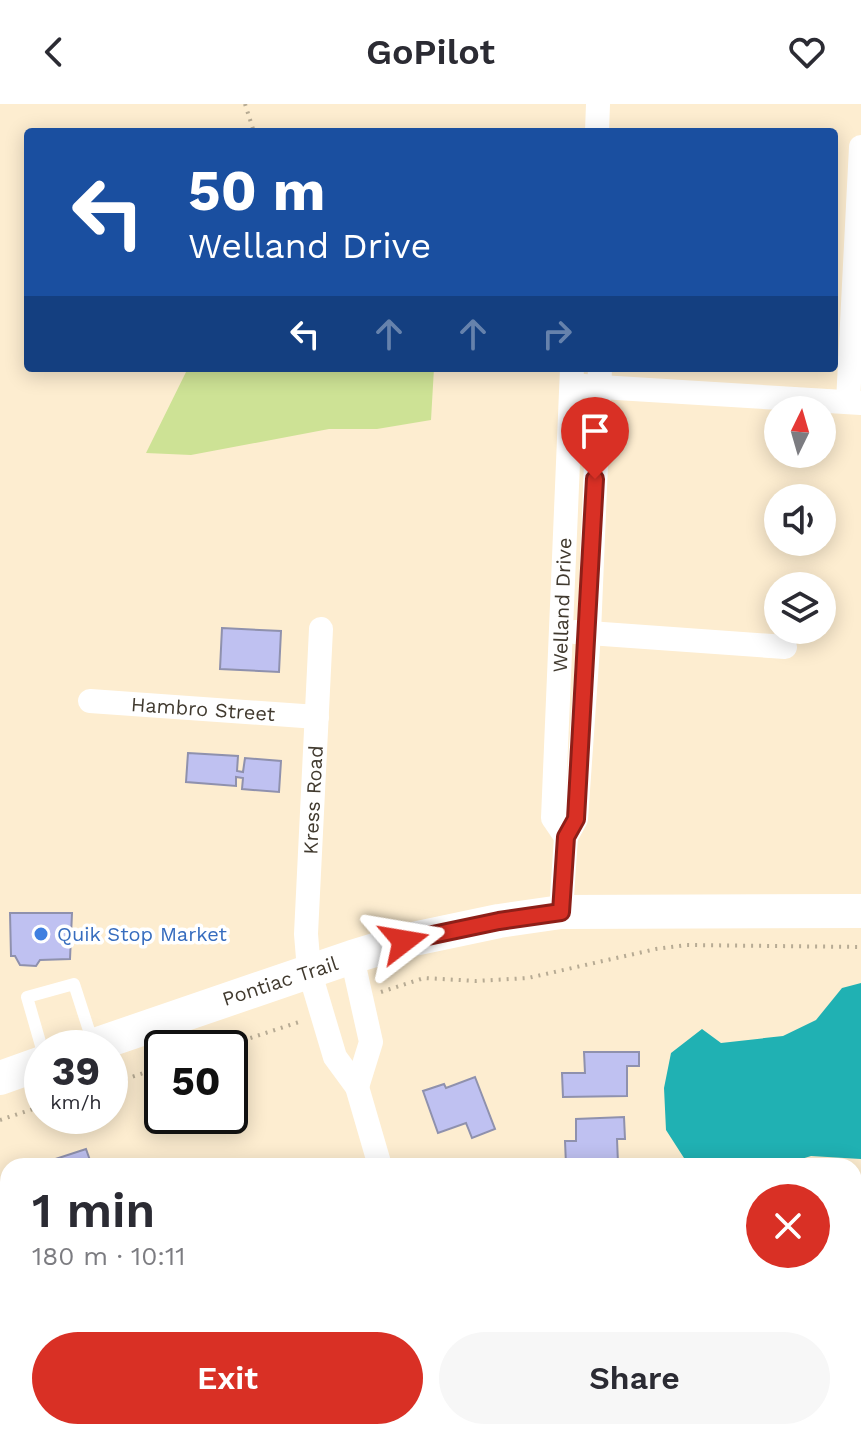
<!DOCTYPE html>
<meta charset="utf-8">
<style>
body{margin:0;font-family:"Work Sans",sans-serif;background:#f7f7f7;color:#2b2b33;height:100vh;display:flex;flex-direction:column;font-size:30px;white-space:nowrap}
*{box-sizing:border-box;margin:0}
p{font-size:26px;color:#7c7c81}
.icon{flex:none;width:44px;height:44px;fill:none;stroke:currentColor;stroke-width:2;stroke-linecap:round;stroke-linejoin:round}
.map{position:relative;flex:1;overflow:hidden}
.drawer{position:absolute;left:0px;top:1054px;width:862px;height:282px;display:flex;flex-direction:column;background:#fff;border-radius:24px 24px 0 0;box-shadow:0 4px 20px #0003}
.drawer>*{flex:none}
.banner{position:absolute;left:24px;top:24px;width:814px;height:244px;border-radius:8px;box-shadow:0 4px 20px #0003;background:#1a4fa0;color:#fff;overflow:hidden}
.needle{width:52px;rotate:5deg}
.tools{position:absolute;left:764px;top:292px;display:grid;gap:16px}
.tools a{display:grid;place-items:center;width:72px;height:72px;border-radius:50%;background:#fff;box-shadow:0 4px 20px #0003;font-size:40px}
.speed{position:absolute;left:24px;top:926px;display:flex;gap:16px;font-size:40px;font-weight:700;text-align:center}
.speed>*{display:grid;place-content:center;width:104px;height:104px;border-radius:50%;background:#fff;box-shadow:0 4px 20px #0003;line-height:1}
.speed small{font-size:20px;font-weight:400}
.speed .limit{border:4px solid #111;border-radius:12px;background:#fff;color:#111}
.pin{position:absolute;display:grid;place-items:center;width:68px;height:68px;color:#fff;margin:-82px -34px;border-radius:50% 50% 50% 0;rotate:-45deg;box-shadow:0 0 8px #0007}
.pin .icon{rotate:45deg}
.me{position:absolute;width:88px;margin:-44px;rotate:76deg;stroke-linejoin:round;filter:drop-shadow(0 0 6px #0008)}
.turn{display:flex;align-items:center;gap:28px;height:168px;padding:0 32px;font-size:36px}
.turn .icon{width:104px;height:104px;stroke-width:2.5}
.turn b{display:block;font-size:56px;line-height:68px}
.lanes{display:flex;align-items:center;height:76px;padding:0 32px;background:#0003;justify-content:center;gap:40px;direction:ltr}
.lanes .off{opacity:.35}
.round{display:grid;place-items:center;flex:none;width:84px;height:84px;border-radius:42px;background:#f7f7f7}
.overview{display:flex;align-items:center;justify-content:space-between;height:136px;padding:0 32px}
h1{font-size:48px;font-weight:600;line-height:60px}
.action{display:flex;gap:16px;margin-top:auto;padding:16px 32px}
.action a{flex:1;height:92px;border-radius:48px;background:#d93025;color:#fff;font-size:32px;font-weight:600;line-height:92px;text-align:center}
.action a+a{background:#f7f7f7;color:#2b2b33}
header{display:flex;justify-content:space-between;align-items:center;height:104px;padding:0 32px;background:#fff;font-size:36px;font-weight:600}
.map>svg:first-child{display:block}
.green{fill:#cde295}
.water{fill:#20b1b3}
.building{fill:#bfc1f1;stroke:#8f91ad;stroke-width:2}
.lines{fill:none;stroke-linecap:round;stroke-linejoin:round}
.path{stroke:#b7ab94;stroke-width:4;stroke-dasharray:2 6;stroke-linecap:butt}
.service{stroke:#fff;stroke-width:12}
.minor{stroke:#fff;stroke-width:24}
.secondary{stroke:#fff;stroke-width:34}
.route-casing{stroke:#8d1f18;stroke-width:20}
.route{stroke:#d93025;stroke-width:14}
.shop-dot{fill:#3f7fe0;stroke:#fff;stroke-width:3}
.labels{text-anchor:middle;stroke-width:7;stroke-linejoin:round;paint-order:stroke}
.street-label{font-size:20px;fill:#413a2f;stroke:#fff}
.shop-label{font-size:20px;fill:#366cbe;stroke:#fff;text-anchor:start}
</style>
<header><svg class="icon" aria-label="back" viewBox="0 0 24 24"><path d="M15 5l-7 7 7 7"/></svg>GoPilot<svg class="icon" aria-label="heart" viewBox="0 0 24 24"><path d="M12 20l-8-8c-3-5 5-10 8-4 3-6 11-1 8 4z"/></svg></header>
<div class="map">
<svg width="861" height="1335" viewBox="0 0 861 1335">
<rect width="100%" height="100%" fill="#fdedd0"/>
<path class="green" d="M188,264H434L431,316L377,325H329L191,351L146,349Z"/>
<path class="water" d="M861,879V1055L811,1052L779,1062H702L684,1054L666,1026L664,984L671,949L702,925L721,939L783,932L816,916L842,884Z"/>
<g class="building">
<path d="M222,524L281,527L279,568L220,565Z"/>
<path d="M188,649L238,652L237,667L243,668L245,654L281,657L279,688L242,685L243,674L236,673V682L186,678Z"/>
<path d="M10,809H72L70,855L40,856L36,862L20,861L15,852H11Z"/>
<path d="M584,948H639V962H627V992L563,993L562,969H585Z"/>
<path d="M475,973L495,1025L472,1034L466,1019L438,1029L423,987L444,980L446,984Z"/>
<path d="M624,1013L625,1035H617L618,1059L566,1061L565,1037H576V1015Z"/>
<path d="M86,1045L92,1062H34Z"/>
<path d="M8,1119V1207L0,1210V1121Z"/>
<path d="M859,1155L861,1161V1214L859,1215L854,1204V1157Z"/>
<path d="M857,1303H861V1335H840L839,1329L861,1325Z"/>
<path d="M583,1328H631L632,1329L623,1335H607L603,1330L594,1335H587Z"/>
</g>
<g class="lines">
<g class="path">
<path d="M245,0L254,28"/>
<path d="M434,28L435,25"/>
<path d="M381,888L424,874L476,877L528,874L656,845L687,841L861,843"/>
<path d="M220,944L302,917"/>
<path d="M110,980L162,963"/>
<path d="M0,1016L42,1002"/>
</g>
<g class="service">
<path d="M42,945L27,893L74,880L93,939"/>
<path d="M0,1254L8,1252"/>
</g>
<g class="minor">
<path d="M597,28L598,0"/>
<path d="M584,282L861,299"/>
<path d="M848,298L861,43"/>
<path d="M321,525L306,830L309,866L335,953L357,983L380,1062"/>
<path d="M575,528L785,543"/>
<path d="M90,597L317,613"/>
<path d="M566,733L553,714L572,264"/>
<path d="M561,808L566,733L576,715L589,529L600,264"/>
<path d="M352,853L371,938L357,983"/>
<path d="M854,1269L861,1267"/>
<path d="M513,1328L517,1335"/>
<path d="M778,1328L784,1335"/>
<path d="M721,1335L730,1328"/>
</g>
<g class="secondary">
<path d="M86,944L352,853L404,837L499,817L561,808L861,807"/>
<path d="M0,974L42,959"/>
</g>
</g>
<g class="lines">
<g class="route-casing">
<path id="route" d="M404,837L499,817L561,808L566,733L576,715L595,375"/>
</g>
<use href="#route" class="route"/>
</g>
<circle class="shop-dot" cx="41" cy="830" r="8"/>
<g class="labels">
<g class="street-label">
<text transform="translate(562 501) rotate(-88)" y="7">Welland Drive</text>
<text transform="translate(203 605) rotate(4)" y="7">Hambro Street</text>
<text transform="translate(313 696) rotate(-87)" y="7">Kress Road</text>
<text transform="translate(280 877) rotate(-18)" y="7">Pontiac Trail</text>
</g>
<g class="shop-label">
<text x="57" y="837">Quik Stop Market</text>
</g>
</g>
</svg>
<div class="tools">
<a><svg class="needle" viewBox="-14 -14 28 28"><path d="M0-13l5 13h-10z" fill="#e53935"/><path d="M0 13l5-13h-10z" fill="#7c7c81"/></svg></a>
<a><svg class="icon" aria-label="sound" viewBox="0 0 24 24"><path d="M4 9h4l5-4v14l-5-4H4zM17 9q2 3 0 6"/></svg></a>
<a><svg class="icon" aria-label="layers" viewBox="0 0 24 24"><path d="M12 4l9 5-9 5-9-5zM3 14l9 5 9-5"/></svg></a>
</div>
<div class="speed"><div>39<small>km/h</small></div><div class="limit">50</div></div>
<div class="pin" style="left:595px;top:375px;background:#d93025"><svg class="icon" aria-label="arrive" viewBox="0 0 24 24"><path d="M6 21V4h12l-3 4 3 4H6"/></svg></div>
<svg class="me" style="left:404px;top:837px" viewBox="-20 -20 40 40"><path d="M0-17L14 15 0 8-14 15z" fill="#d93025" stroke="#fff" stroke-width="4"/></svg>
<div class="banner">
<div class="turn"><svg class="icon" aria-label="left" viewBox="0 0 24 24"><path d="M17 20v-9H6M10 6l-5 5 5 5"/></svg><div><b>50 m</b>Welland Drive</div></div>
<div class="lanes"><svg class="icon" aria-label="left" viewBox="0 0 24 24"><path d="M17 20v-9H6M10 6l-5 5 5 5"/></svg><svg class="icon off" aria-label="ahead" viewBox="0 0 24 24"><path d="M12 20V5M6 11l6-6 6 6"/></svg><svg class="icon off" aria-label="ahead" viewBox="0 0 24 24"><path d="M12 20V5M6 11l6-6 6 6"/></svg><svg class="icon off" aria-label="right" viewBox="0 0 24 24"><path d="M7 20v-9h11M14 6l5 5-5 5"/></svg></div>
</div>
<section class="drawer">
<div class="overview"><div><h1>1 min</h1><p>180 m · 10:11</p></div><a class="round" style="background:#d93025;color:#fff"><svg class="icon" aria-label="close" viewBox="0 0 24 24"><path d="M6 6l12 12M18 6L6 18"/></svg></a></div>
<div class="action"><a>Exit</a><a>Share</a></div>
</section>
</div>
